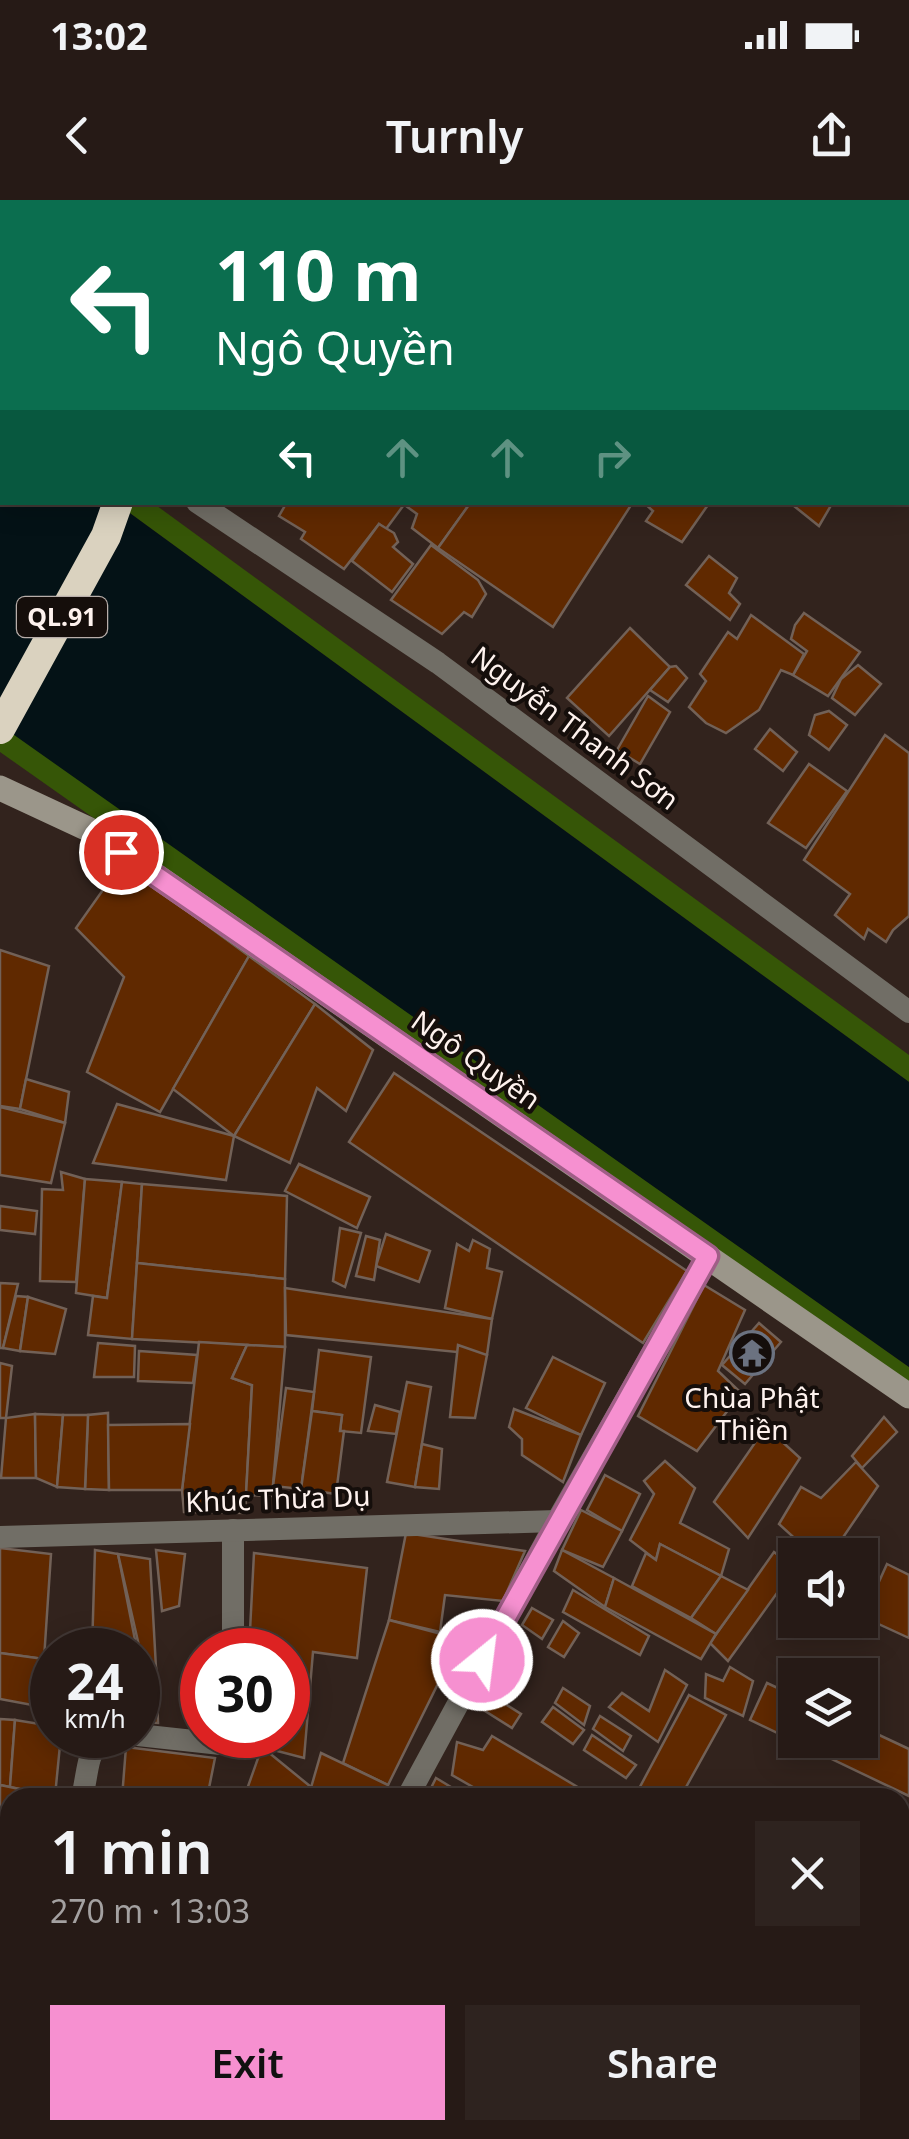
<!DOCTYPE html>
<meta charset="utf-8">
<style>
body{margin:0;font-family:"Noto Sans",sans-serif;background:#2e231f;color:#f1f3f6;height:100vh;display:flex;flex-direction:column;font-size:38px;white-space:nowrap}
*{box-sizing:border-box;margin:0}
p{font-size:32px;color:#a4a1a1}
.icon{flex:none;width:55px;height:55px;fill:none;stroke:currentColor;stroke-width:2;stroke-linecap:round;stroke-linejoin:round}
.map{position:relative;flex:1;overflow:hidden}
.drawer{position:absolute;left:0px;top:1588px;width:910px;height:352px;display:flex;flex-direction:column;background:#261a16;border-radius:30px 30px 0 0;box-shadow:0 5px 25px #0003,0 0 0 2px #423835}
.drawer>*{flex:none}
.guide{position:absolute;left:0px;top:0px;width:910px;height:305px;box-shadow:0 5px 25px #0003,0 0 0 2px #423835;background:#0b6e4f;color:#fff;overflow:hidden}
.controls{position:absolute;left:778px;top:1338px;display:grid;gap:20px}
.controls a{display:grid;place-items:center;width:100px;height:100px;border-radius:0px;background:#261a16;box-shadow:0 5px 25px #0003,0 0 0 2px #423835;font-size:50px}
.speed{position:absolute;left:30px;top:1428px;display:flex;gap:20px;font-size:50px;font-weight:700;text-align:center}
.speed>*{display:grid;place-content:center;width:130px;height:130px;border-radius:50%;background:#261a16;box-shadow:0 5px 25px #0003,0 0 0 2px #423835;line-height:1}
.speed small{font-size:25px;font-weight:400}
.speed .limit{border:15px solid #d22;background:#fff;color:#111}
.pin{position:absolute;display:grid;place-items:center;width:85px;height:85px;color:#fff;margin:-42px;border:5px solid #fff;border-radius:50%;box-shadow:0 2px 10px #0007}
.me{position:absolute;width:110px;margin:-55px;rotate:29deg;stroke-linejoin:round;filter:drop-shadow(0 0 8px #0008)}
.turn{display:flex;align-items:center;gap:35px;height:210px;padding:0 50px;font-size:45px}
.turn .icon{width:130px;height:130px;stroke-width:2.5}
.turn b{display:block;font-size:70px;line-height:85px}
.lanes{display:flex;align-items:center;height:95px;padding:0 50px;background:#0003;justify-content:center;gap:50px;direction:ltr}
.lanes .off{opacity:.35}
.round{display:grid;place-items:center;flex:none;width:105px;height:105px;border-radius:0px;background:#2e231f}
.headline{display:flex;align-items:center;justify-content:space-between;height:170px;padding:0 50px}
h1{font-size:60px;font-weight:600;line-height:75px}
.button{display:flex;gap:20px;margin-top:auto;padding:20px 50px}
.button a{flex:1;height:115px;border-radius:0px;background:#f690d0;color:#111;font-size:40px;font-weight:600;line-height:115px;text-align:center}
.button a+a{background:#2e231f;color:#f1f3f6}
.status{display:flex;justify-content:space-between;align-items:center;height:70px;padding:0 50px;background:#261a16;direction:ltr}
.status svg{height:28px;fill:currentColor}
header{display:flex;justify-content:space-between;align-items:center;height:130px;padding:0 50px;background:#261a16;font-size:45px;font-weight:600}
.map>svg:first-child{display:block}
.green{fill:#365607}
.water{fill:#041216}
.building{fill:#602900;stroke:#726157;stroke-width:2.5}
.lines{fill:none;stroke-linecap:round;stroke-linejoin:round}
.street{stroke:#716e66;stroke-width:22}
.secondary{stroke:#9b968a;stroke-width:25}
.highway{stroke:#dad2bf;stroke-width:30}
.route-casing{stroke:#a05e87;stroke-width:25}
.route{stroke:#f690d0;stroke-width:18}
.labels{text-anchor:middle;stroke-width:8;stroke-linejoin:round;paint-order:stroke}
.shield{fill:#150e0b;stroke:#b8aeaa;stroke-width:2.5}
.shield-label{font-size:25px;font-weight:bold;fill:#fef2ee}
.street-label{font-size:28px;fill:#fef2ee;stroke:#150e0b}
.poi-label{font-size:28px;fill:#fef2ee;stroke:#150e0b}
</style>
<div class="status"><b>13:02</b><svg viewBox="0 0 49 12"><path d="M0 12V9h3v3zM5 12V6h3v6zM10 12V3h3v9zM15 12V0h3v12zM26 1h20v11H26zM47 4h2v5h-2z"/></svg></div>
<header><svg class="icon" aria-label="back" viewBox="0 0 24 24"><path d="M15 5l-7 7 7 7"/></svg>Turnly<svg class="icon" aria-label="share" viewBox="0 0 24 24"><path d="M12 15V3M7 8l5-5 5 5M5 13v7h14v-7"/></svg></header>
<div class="map">
<svg width="909" height="1939" viewBox="0 0 909 1939">
<rect width="100%" height="100%" fill="#32231d"/>
<g class="green">
<path d="M116,303H153L909,855V882Z"/>
<path d="M9,530L909,1167V1193L0,552V536Z"/>
</g>
<path class="water" d="M0,218L2,302L116,303L909,882V1167L0,525Z"/>
<g class="building">
<path d="M287,302H406L386,329L379,324L344,369L301,339L305,332L279,316Z"/>
<path d="M409,302H471L438,348L412,328L417,314L406,306Z"/>
<path d="M471,302H633L553,427L438,348Z"/>
<path d="M643,302H710L682,342L646,321L653,311Z"/>
<path d="M789,302H833L819,326Z"/>
<path d="M379,324L394,333L398,342L393,347L413,364L392,392L352,361Z"/>
<path d="M431,345L478,380L486,394L472,417L464,412L442,434L391,400Z"/>
<path d="M709,356L737,378L729,393L740,404L730,420L686,385Z"/>
<path d="M804,413L860,452L828,496L793,475L807,451L791,439L795,425Z"/>
<path d="M751,415L804,454L793,475L781,470L759,510L726,533L706,523L689,507L706,481L700,474L728,432L737,439Z"/>
<path d="M630,428L670,467L609,536L567,498Z"/>
<path d="M858,465L881,484L855,515L832,498L841,479Z"/>
<path d="M676,466L687,478L668,502L650,490L670,467Z"/>
<path d="M648,496L670,512L640,564L617,550Z"/>
<path d="M829,511L847,525L829,550L809,535L815,515Z"/>
<path d="M770,529L797,552L783,571L755,549Z"/>
<path d="M885,535L909,553V716L893,730L886,742L868,729L864,739L835,715L850,694L804,660Z"/>
<path d="M809,564L847,591L806,648L768,623Z"/>
<path d="M122,663L249,756L160,912L87,872L124,777L76,728Z"/>
<path d="M0,750L49,766L20,909L0,906Z"/>
<path d="M249,756L315,804L234,936L173,889Z"/>
<path d="M315,804L373,850L346,911L317,888L290,963L234,936Z"/>
<path d="M394,873L687,1071L643,1143L349,942Z"/>
<path d="M26,879L69,892L65,923L20,909Z"/>
<path d="M117,904L234,936L226,980L93,963Z"/>
<path d="M0,907L65,923L51,983L0,975Z"/>
<path d="M299,964L370,997L357,1028L285,991Z"/>
<path d="M61,972L85,979L76,1082L40,1081L42,989L63,990Z"/>
<path d="M85,979L122,982L107,1098L76,1093Z"/>
<path d="M122,982L142,984L132,1139L88,1135L93,1096L107,1098Z"/>
<path d="M142,984L287,996L285,1079L137,1063Z"/>
<path d="M0,1006L37,1011L35,1034L0,1030Z"/>
<path d="M340,1028L361,1033L345,1087L333,1081Z"/>
<path d="M386,1034L430,1051L419,1082L376,1066Z"/>
<path d="M366,1036L380,1040L374,1080L356,1076Z"/>
<path d="M473,1040L490,1049L487,1068L502,1072L492,1119L445,1108L457,1044L469,1051Z"/>
<path d="M137,1063L285,1079V1147L132,1139Z"/>
<path d="M0,1083L18,1084L3,1148H0Z"/>
<path d="M704,1085L745,1110L718,1171L741,1193L697,1251L638,1216Z"/>
<path d="M285,1088L492,1119L487,1155L286,1135Z"/>
<path d="M16,1096L28,1097L20,1151L3,1148Z"/>
<path d="M28,1097L66,1109L55,1154L20,1151Z"/>
<path d="M759,1123L781,1142L745,1184L722,1165Z"/>
<path d="M199,1142L247,1145L232,1178L252,1185L245,1313L184,1312L182,1290Z"/>
<path d="M98,1143L135,1146L134,1177H94Z"/>
<path d="M247,1145L285,1147L272,1296L246,1295L252,1185L232,1178Z"/>
<path d="M458,1145L487,1155L475,1218L450,1217Z"/>
<path d="M319,1150L371,1157L361,1233L340,1231L342,1215L312,1211Z"/>
<path d="M139,1151L197,1155L193,1183L138,1181Z"/>
<path d="M553,1157L605,1183L581,1235L526,1208Z"/>
<path d="M0,1163L12,1166L6,1218H0Z"/>
<path d="M407,1182L431,1187L415,1287L387,1282Z"/>
<path d="M286,1188L314,1192L301,1289L273,1286Z"/>
<path d="M375,1205L400,1212L396,1234L368,1231Z"/>
<path d="M514,1209L581,1235L563,1282L522,1255V1239L509,1227Z"/>
<path d="M312,1211L342,1215L340,1231H344L336,1294L301,1289Z"/>
<path d="M108,1213L109,1290L85,1289L88,1215Z"/>
<path d="M35,1214L36,1278H1L6,1218Z"/>
<path d="M35,1214L63,1215L57,1287L36,1278Z"/>
<path d="M63,1215H88L85,1289L57,1287Z"/>
<path d="M884,1217L897,1232L862,1268L852,1256Z"/>
<path d="M190,1224L182,1290H109L108,1225Z"/>
<path d="M766,1227L800,1258L748,1338L714,1302Z"/>
<path d="M422,1244L442,1249L439,1289L415,1287Z"/>
<path d="M665,1261L695,1288L680,1323L729,1349L721,1376L660,1344L656,1360L630,1340L654,1294L644,1281Z"/>
<path d="M856,1262L878,1286L831,1355H813L779,1324L801,1287L821,1298Z"/>
<path d="M605,1275L640,1294L622,1331L587,1310Z"/>
<path d="M581,1310L622,1331L603,1367L562,1350Z"/>
<path d="M406,1333L525,1351L503,1401L445,1395L440,1432L389,1420Z"/>
<path d="M660,1344L721,1376L691,1418L632,1386L646,1353L656,1360Z"/>
<path d="M0,1348L51,1354L44,1459L0,1453Z"/>
<path d="M95,1350L118,1354L137,1450H92Z"/>
<path d="M156,1350L185,1354L179,1406L162,1411Z"/>
<path d="M562,1350L614,1378L605,1407L554,1371Z"/>
<path d="M774,1352L795,1368L728,1461L710,1443Z"/>
<path d="M254,1353L367,1368L357,1458L313,1452L304,1558L262,1547L244,1536L288,1535V1450H249Z"/>
<path d="M118,1354L150,1359L156,1468L142,1459Z"/>
<path d="M887,1364L909,1375V1438L863,1417Z"/>
<path d="M721,1376L748,1390L716,1434L691,1418Z"/>
<path d="M614,1378L716,1434L701,1459L605,1407Z"/>
<path d="M573,1390L649,1436L640,1455L563,1412Z"/>
<path d="M532,1408L553,1420L542,1439L522,1425Z"/>
<path d="M389,1420L460,1439L388,1585L343,1563Z"/>
<path d="M563,1421L579,1433L564,1457L548,1447Z"/>
<path d="M0,1453L44,1459L43,1507L0,1499Z"/>
<path d="M730,1467L753,1481L743,1516L705,1498L706,1474L723,1481Z"/>
<path d="M156,1468L158,1523L138,1522V1469Z"/>
<path d="M665,1470L687,1485L658,1542L609,1507L622,1493L649,1511Z"/>
<path d="M184,1480L202,1481V1512L186,1510Z"/>
<path d="M767,1483L795,1496V1540H860V1526L909,1549V1596L750,1520Z"/>
<path d="M563,1488L590,1506L584,1525L555,1503Z"/>
<path d="M483,1490L521,1514L512,1528L474,1504Z"/>
<path d="M689,1495L726,1515L680,1598H634Z"/>
<path d="M553,1507L584,1530L573,1544L542,1522Z"/>
<path d="M600,1516L631,1536L623,1551L593,1529Z"/>
<path d="M0,1519L15,1520L10,1587L0,1585Z"/>
<path d="M15,1520L52,1526V1535H61L55,1596L10,1587Z"/>
<path d="M592,1535L636,1565L626,1578L584,1550Z"/>
<path d="M492,1536L596,1598H492L452,1575L457,1542L483,1550Z"/>
<path d="M126,1547L215,1558L207,1598H122Z"/>
<path d="M262,1547L311,1587L301,1598H260L246,1592Z"/>
<path d="M321,1553L388,1585L385,1598H308Z"/>
<path d="M436,1578L469,1598H426Z"/>
<path d="M0,1585L48,1595L10,1598V1649L0,1647Z"/>
<path d="M903,1610L909,1611V1715L900,1737V1617Z"/>
<path d="M0,1668L10,1670V1699L0,1698Z"/>
<path d="M0,1698L10,1699L8,1770L0,1769Z"/>
<path d="M900,1845L909,1849V1939H607L588,1930H900Z"/>
<path d="M523,1930H548L565,1939H519Z"/>
</g>
<g class="lines">
<g class="street">
<path d="M0,171L2,173"/>
<path d="M197,302L438,463L909,812"/>
<path d="M233,1330V1450"/>
<path d="M0,1337L557,1321"/>
<path d="M138,1535L221,1544L230,1535"/>
<path d="M82,1598C92,1552 84,1540 135,1535"/>
<path d="M407,1598L557,1321L708,1055"/>
<path d="M900,1834L909,1838"/>
<path d="M5,1939L10,1919"/>
<path d="M487,1939L492,1930"/>
</g>
<path class="secondary" d="M0,588L88,629L909,1196"/>
<g class="highway">
<path d="M93,2L94,0"/>
<path d="M208,2V0"/>
<path d="M0,272L2,265"/>
<path d="M0,529L106,336L118,302"/>
</g>
</g>
<g class="lines">
<g class="route-casing">
<path id="route" d="M121,652L708,1056L482,1460"/>
</g>
<use href="#route" class="route"/>
</g>
<defs>
<g id="temple-ring" transform="scale(2.25)"><circle r="9.5" fill="#150e0b" stroke="#6b7280" stroke-width="1.5"/><path d="M0-6L5-2H3V0L6.5 2.5H4V6H1.5V3h-3V6H-4V2.5H-6.5L-3 0V-2H-5Z" fill="#6b7280"/></g>
</defs>
<g fill-rule="evenodd">
<use href="#temple-ring" x="752" y="1153"/>
</g>
<g class="labels">
<rect class="shield" x="17" y="397" width="90" height="40" rx="8"/>
<g class="shield-label">
<text x="62" y="426">QL.91</text>
</g>
<g class="street-label">
<text transform="translate(575 528) rotate(37)" y="10">Nguyễn Thanh Sơn</text>
<text transform="translate(476 860) rotate(35)" y="10">Ngô Quyền</text>
<text transform="translate(278 1299) rotate(-2)" y="10">Khúc Thừa Dụ</text>
</g>
<g class="poi-label">
<text x="752" y="1208">Chùa Phật<tspan x="752" dy="32">Thiền</tspan></text>
</g>
</g>
</svg>
<div class="controls">
<a><svg class="icon" aria-label="sound" viewBox="0 0 24 24"><path d="M4 9h4l5-4v14l-5-4H4zM17 9q2 3 0 6"/></svg></a>
<a><svg class="icon" aria-label="layers" viewBox="0 0 24 24"><path d="M12 4l9 5-9 5-9-5zM3 14l9 5 9-5"/></svg></a>
</div>
<div class="speed"><div>24<small>km/h</small></div><div class="limit">30</div></div>
<div class="pin" style="left:121px;top:652px;background:#d93025"><svg class="icon" aria-label="arrive" viewBox="0 0 24 24"><path d="M6 21V4h12l-3 4 3 4H6"/></svg></div>
<svg class="me" style="left:482px;top:1460px" viewBox="-20 -20 40 40"><circle r="17" fill="#f690d0" stroke="#fff" stroke-width="3"/><path d="M0-11L8 9 0 5-8 9z" fill="#fff"/></svg>
<div class="guide">
<div class="turn"><svg class="icon" aria-label="left" viewBox="0 0 24 24"><path d="M17 20v-9H6M10 6l-5 5 5 5"/></svg><div><b>110 m</b>Ngô Quyền</div></div>
<div class="lanes"><svg class="icon" aria-label="left" viewBox="0 0 24 24"><path d="M17 20v-9H6M10 6l-5 5 5 5"/></svg><svg class="icon off" aria-label="ahead" viewBox="0 0 24 24"><path d="M12 20V5M6 11l6-6 6 6"/></svg><svg class="icon off" aria-label="ahead" viewBox="0 0 24 24"><path d="M12 20V5M6 11l6-6 6 6"/></svg><svg class="icon off" aria-label="right" viewBox="0 0 24 24"><path d="M7 20v-9h11M14 6l5 5-5 5"/></svg></div>
</div>
<section class="drawer">
<div class="headline"><div><h1>1 min</h1><p>270 m · 13:03</p></div><a class="round"><svg class="icon" aria-label="close" viewBox="0 0 24 24"><path d="M6 6l12 12M18 6L6 18"/></svg></a></div>
<div class="button"><a>Exit</a><a>Share</a></div>
</section>
</div>
